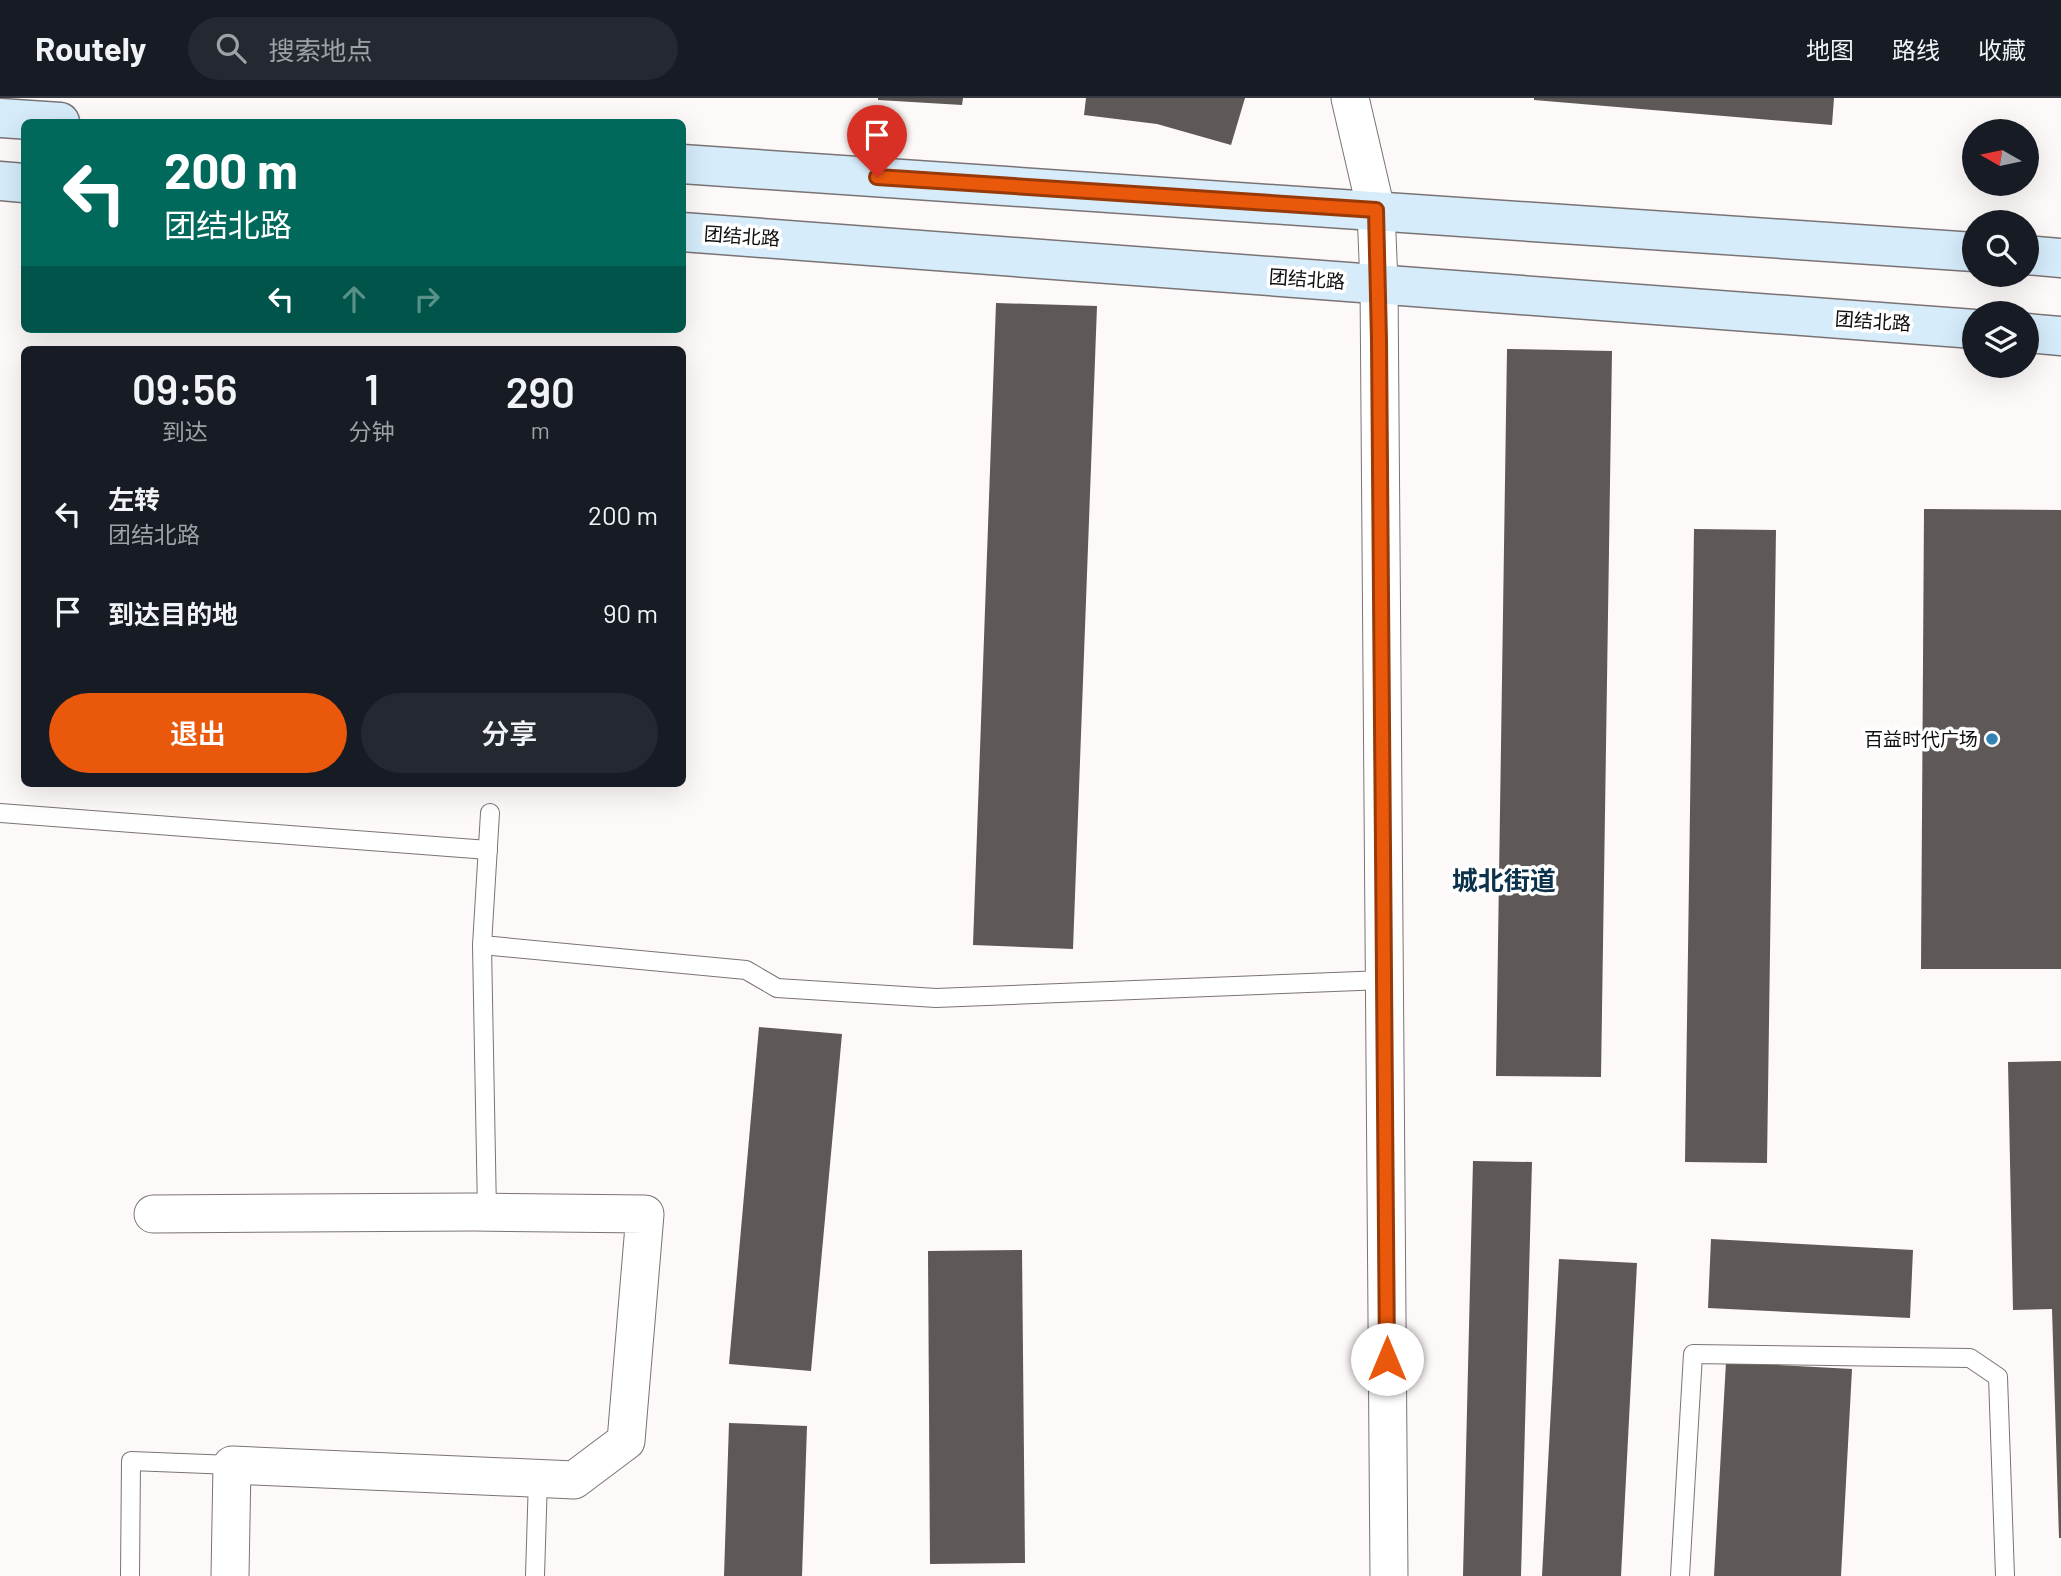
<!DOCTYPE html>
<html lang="zh">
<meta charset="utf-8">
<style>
body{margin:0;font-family:Barlow,"Noto Sans SC",sans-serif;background:#242831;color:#f1f3f6;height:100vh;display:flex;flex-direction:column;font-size:26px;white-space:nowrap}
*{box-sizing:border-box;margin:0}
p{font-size:23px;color:#9ea1a6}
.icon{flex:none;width:38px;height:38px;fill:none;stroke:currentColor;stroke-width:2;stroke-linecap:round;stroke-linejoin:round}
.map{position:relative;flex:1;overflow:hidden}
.side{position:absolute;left:21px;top:248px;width:665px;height:441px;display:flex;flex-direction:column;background:#171b24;border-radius:10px;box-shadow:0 7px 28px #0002}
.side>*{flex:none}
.banner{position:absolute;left:21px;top:21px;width:665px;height:214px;border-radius:10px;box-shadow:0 7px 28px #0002;background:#00695c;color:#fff;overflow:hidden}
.needle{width:46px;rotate:279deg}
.controls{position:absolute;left:1962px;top:21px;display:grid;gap:14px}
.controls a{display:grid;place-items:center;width:77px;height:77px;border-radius:50%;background:#171b24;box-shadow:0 7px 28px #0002;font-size:35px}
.pin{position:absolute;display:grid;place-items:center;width:60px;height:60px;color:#fff;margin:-72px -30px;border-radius:50% 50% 50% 0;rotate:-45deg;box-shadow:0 0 7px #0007}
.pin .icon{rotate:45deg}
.me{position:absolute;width:77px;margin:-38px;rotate:0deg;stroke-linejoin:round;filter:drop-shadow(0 0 5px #0008)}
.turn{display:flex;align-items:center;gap:24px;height:147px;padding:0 28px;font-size:32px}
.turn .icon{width:91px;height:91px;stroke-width:2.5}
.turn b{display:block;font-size:49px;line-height:60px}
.lanes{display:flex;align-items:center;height:66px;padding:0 28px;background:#0003;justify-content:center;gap:35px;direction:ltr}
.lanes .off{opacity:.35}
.eta{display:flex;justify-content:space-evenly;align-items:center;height:119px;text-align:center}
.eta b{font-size:42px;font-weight:600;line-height:49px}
.button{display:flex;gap:14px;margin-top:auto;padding:14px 28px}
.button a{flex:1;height:80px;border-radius:42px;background:#ea580c;color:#fff;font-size:28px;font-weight:600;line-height:80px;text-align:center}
.button a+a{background:#242831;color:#f1f3f6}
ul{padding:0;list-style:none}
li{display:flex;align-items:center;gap:21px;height:98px;padding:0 28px}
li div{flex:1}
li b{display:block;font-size:26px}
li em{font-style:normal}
header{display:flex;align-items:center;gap:42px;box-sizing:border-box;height:98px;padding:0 35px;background:#171b24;border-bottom:2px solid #363941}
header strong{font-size:33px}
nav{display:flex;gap:38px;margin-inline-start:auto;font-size:24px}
.search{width:490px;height:63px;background:#242831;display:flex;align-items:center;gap:18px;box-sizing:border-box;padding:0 24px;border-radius:38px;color:#9ea1a6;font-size:26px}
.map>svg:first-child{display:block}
.building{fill:#5e5857}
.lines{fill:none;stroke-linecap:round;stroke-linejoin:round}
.service-casing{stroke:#7a7373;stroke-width:20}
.minor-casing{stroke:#7a7373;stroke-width:39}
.secondary-casing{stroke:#7a7373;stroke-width:41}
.service{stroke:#fff;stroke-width:18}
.minor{stroke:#fff;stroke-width:37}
.secondary{stroke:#d6ecfb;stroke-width:38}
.route-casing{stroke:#983908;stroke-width:18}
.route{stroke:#ea580c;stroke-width:12}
.poi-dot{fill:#3483b5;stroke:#fff;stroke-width:2.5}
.labels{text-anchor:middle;stroke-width:7;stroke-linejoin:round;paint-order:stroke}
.street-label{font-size:19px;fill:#100e0e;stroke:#fff}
.poi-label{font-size:19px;fill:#100e0e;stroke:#fff;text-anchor:end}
.district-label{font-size:26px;font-weight:bold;fill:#0b324a;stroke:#fff}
</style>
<header>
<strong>Routely</strong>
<div class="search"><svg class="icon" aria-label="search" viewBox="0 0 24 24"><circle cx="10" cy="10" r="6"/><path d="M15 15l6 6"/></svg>搜索地点</div>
<nav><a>地图</a><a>路线</a><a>收藏</a></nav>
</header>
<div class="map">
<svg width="2061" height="1478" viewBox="0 0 2061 1478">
<rect width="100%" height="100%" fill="#fef9f9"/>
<g class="building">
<path d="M878,0H963L962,7L878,2Z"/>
<path d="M1086,0H1245L1231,47L1157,26L1084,17Z"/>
<path d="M1534,0H1834L1832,27L1534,2Z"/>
<path d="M996,205L1097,208L1073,851L973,847Z"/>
<path d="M1507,251L1612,253L1601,979L1496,978Z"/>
<path d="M1924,411L2061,412V871H1921Z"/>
<path d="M1694,431L1776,432L1767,1065L1685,1064Z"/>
<path d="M759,929L842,936L811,1273L729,1266Z"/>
<path d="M2061,963V1440H2059L2052,1211L2013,1212L2008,964Z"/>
<path d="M1473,1063L1532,1064L1521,1478H1463Z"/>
<path d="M1711,1141L1913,1152L1910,1220L1708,1210Z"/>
<path d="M1022,1152L1025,1465L930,1466L928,1153Z"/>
<path d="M1559,1161L1637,1165L1621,1478H1542Z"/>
<path d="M1726,1264L1852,1271L1841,1478H1714Z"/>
<path d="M729,1325L807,1328L802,1478H724Z"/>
</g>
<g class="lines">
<g class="service-casing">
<g id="service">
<path d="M0,715L488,752"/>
<path d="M482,847L746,872L777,890L936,900L1384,882"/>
<path d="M487,1114L482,847L490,715"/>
<path d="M130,1478L131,1363L232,1367"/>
<path d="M535,1478L538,1380"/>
<path d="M1680,1478L1693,1256L1970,1260L1998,1279L2005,1478"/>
</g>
</g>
<g class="minor-casing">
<g id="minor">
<path d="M1350,0L1376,112L1379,186L1389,1478"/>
<path d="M153,1116L473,1114L645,1116L626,1343L574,1382L232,1367L230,1478"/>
</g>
</g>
<g class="secondary-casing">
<g id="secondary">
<path d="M0,20L60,24"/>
<path d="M682,66L1974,154"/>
<path d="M0,83L24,85"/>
<path d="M682,134L1974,231"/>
<path d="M2026,157L2061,160"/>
<path d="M2026,235L2061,238"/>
</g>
</g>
<use href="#service" class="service"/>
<use href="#minor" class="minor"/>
<use href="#secondary" class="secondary"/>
</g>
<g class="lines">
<g class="route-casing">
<path id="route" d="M877,79L1376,112L1379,242L1387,1261"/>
</g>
<use href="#route" class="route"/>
</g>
<circle class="poi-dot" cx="1992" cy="641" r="7"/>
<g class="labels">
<g class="street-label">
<text transform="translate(742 138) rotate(4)" y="7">团结北路</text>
<text transform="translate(1307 181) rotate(4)" y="7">团结北路</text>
<text transform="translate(1873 223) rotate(4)" y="7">团结北路</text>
</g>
<g class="poi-label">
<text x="1978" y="648">百益时代广场</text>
</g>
<g class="district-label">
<text x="1504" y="792">城北街道</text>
</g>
</g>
</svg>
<div class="controls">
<a><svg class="needle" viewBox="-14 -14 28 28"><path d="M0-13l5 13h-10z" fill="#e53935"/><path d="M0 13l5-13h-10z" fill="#9ea1a6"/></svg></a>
<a><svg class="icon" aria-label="search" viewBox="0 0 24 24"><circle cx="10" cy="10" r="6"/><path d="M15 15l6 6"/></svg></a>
<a><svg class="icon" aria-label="layers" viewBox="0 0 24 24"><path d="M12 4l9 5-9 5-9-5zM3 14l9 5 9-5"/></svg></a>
</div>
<div class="pin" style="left:877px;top:79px;background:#d93025"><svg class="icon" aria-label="arrive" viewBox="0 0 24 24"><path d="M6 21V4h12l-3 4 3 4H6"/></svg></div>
<svg class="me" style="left:1387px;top:1261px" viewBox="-20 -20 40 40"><circle r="19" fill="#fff"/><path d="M0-13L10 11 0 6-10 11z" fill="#ea580c"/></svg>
<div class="banner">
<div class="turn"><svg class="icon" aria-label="left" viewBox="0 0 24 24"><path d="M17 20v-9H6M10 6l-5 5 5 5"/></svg><div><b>200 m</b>团结北路</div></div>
<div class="lanes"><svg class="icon" aria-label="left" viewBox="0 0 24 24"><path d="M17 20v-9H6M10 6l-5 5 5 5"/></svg><svg class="icon off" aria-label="ahead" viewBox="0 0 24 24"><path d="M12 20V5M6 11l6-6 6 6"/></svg><svg class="icon off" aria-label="right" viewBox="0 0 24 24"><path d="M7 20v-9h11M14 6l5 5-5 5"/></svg></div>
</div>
<section class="side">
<div class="eta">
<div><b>09:56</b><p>到达</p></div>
<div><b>1</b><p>分钟</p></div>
<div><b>290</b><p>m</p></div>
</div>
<ul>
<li><svg class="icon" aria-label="left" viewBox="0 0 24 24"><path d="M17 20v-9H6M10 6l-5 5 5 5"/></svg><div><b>左转</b><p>团结北路</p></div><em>200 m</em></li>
<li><svg class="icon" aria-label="arrive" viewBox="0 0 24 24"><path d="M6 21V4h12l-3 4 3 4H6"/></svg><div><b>到达目的地</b></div><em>90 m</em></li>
</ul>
<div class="button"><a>退出</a><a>分享</a></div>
</section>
</div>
